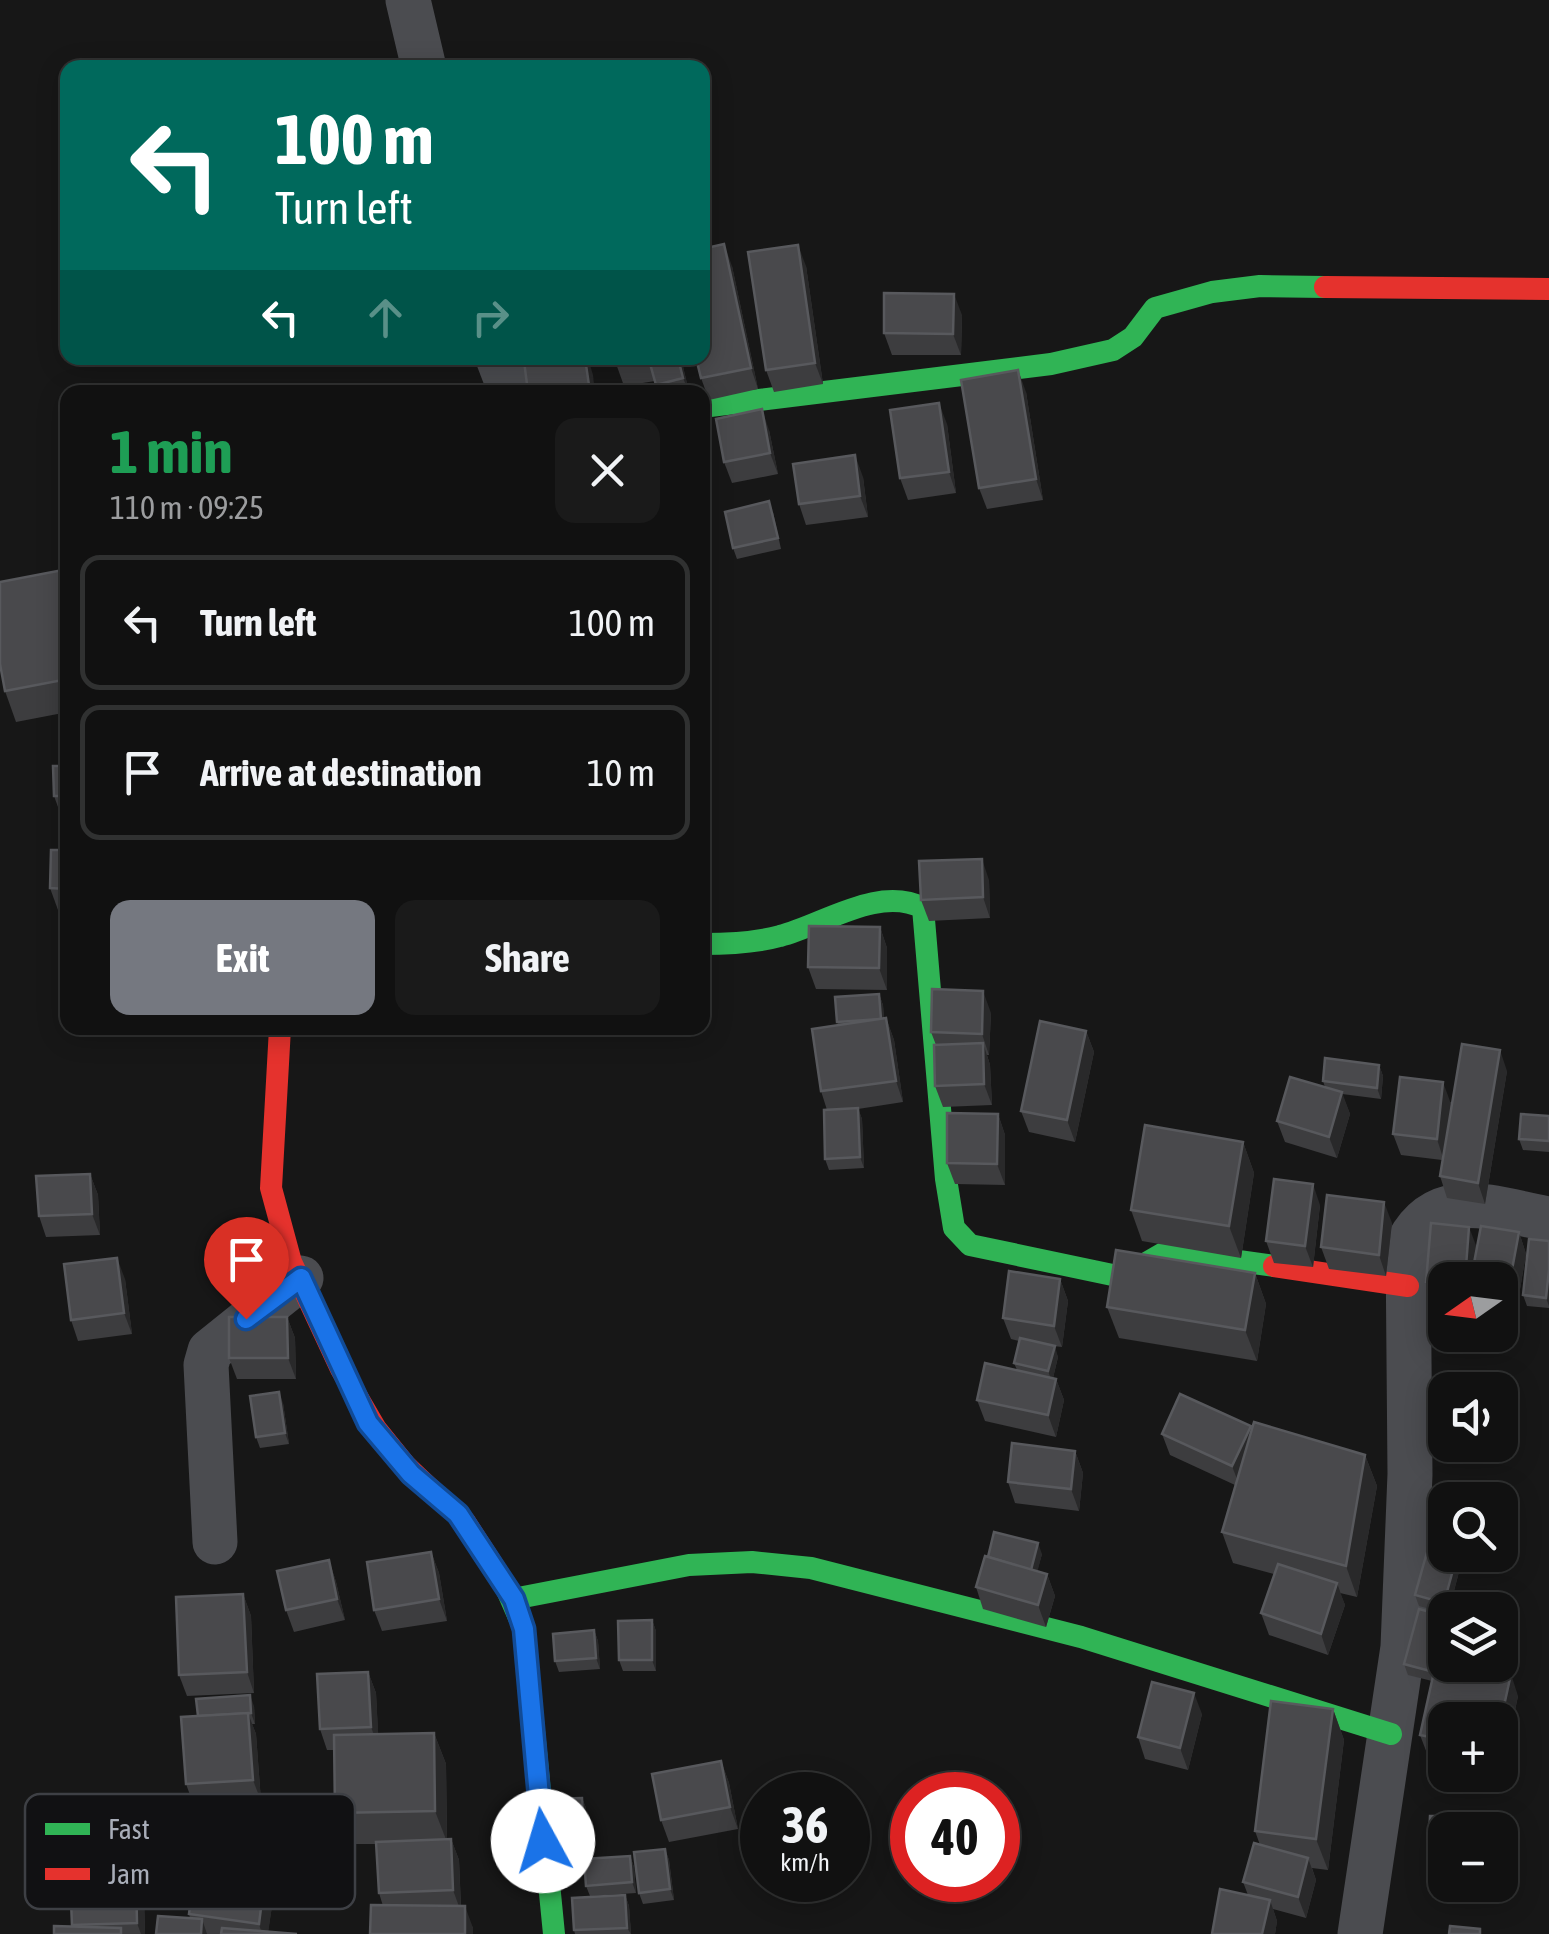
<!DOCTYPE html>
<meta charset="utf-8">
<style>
body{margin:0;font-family:"Asap Condensed",sans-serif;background:#1a1a1a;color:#f1f3f6;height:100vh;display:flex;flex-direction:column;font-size:38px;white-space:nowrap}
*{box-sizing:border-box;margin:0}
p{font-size:32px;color:#9c9d9f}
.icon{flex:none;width:55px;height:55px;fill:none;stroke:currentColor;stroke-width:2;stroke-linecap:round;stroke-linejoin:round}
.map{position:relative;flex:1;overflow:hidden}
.side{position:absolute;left:60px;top:385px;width:650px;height:650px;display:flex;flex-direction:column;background:#111;border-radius:20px;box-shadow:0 5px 25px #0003,0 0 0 2px #303131}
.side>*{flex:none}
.guide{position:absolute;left:60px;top:60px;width:650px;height:305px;border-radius:20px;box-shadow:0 5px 25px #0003,0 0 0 2px #303131;background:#00695c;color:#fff;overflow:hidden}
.needle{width:65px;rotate:256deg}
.tools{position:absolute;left:1428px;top:1262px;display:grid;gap:20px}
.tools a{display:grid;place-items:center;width:90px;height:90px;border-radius:20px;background:#111;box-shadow:0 5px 25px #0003,0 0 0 2px #303131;font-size:50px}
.speed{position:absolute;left:740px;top:1772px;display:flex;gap:20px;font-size:50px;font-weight:700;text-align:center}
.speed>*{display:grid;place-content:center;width:130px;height:130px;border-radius:50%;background:#111;box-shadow:0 5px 25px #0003,0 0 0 2px #303131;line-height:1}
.speed small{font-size:25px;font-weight:400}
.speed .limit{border:15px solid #d22;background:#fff;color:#111}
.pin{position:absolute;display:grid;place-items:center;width:85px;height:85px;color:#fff;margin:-102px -42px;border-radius:50% 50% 50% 0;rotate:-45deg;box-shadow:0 0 10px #0007}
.pin .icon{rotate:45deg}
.me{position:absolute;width:110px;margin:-55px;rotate:354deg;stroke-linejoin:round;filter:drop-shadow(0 0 8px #0008)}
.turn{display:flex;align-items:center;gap:35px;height:210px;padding:0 50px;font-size:45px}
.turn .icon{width:130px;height:130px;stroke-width:2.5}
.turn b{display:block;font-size:70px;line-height:85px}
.lanes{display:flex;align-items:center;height:95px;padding:0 50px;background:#0003;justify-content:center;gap:50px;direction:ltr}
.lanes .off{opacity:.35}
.round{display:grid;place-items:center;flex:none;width:105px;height:105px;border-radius:20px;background:#1a1a1a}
.overview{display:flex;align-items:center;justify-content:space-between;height:170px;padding:0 50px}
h1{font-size:60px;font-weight:700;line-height:75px;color:#1e9e55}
.primary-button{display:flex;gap:20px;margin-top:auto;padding:20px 50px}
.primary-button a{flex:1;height:115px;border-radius:20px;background:#757880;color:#fff;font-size:40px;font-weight:700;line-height:115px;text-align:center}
.primary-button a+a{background:#1a1a1a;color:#f1f3f6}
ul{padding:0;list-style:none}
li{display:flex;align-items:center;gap:30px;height:135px;margin:0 20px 15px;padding:0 30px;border:5px solid #303131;border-radius:20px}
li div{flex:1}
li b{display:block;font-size:38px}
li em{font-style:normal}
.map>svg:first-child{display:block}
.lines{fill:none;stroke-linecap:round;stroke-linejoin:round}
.street{stroke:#4b4c50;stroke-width:45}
.fast{stroke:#30b455;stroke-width:22}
.jam{stroke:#e5322d;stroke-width:22}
.wall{fill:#3d3d3f}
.shaded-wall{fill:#29292a}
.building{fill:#49494c;stroke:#58595d;stroke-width:2.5}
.route-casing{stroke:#114b97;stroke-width:25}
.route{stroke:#1a73e8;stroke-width:18}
.key{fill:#111113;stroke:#3e4045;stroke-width:2.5}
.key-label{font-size:28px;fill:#a8adb8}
</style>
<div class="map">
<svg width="1549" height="1934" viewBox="0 0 1549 1934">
<rect width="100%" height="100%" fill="#171717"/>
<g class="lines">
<g class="street">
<path d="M408,0L424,68"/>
<path d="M498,358L511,392"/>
<path d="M215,1542L206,1365L210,1351L301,1278"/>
<path d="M1360,1934L1403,1647L1410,1474L1408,1243C1439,1184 1496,1210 1549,1219"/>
</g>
<g class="fast">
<path d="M702,407L1051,364L1113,350L1133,337L1155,308L1212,292L1260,286L1325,287"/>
<path d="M702,944C728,944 755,943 780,936C823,925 879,885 923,908L946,1179L954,1228L970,1245L1122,1277L1167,1251L1274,1266"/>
<path d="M503,1581L524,1629L554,1934"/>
<path d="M513,1599L689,1565L752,1562L811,1568L1081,1637L1391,1734"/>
</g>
<g class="jam">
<path d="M1325,287L1549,289"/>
<path d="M280,1028L271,1188L291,1262L341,1369L376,1429L405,1465L465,1522L503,1581"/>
<path d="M1274,1266L1408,1286"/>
</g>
</g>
<g class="wall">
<path d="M732,266L758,389L709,400L701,378Z"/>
<path d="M806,266L823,384L774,392L766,370Z"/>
<path d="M962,315L961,355H892L884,333Z"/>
<path d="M614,358H681L689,392H658L655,381L624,386Z"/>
<path d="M1026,392L1043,500L987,509L979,488Z"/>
<path d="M947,424L956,493L908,500L900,478Z"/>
<path d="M769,430L778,474L732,483L724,462Z"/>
<path d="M863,477L868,517L806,525L799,504Z"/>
<path d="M773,512L781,549L737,559L733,548Z"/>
<path d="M68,569V712L16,722L5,691Z"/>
<path d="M68,766V817L62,818L54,796Z"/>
<path d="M68,850V910H58L50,888Z"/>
<path d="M989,880L990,918L929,921L921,900Z"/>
<path d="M880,927L887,948V990L816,989L808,967Z"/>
<path d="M879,994L883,1005L884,1019L886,1018L894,1040L903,1102L858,1109L862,1119L864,1168L829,1170L825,1159L827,1110L821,1091L838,1025L837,1022Z"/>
<path d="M991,1013L989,1055H987L990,1065L992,1105L943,1107L935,1086L936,1045L931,1032Z"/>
<path d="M1086,1031L1094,1052L1075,1142L1029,1132L1021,1111Z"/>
<path d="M1379,1065L1383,1076L1381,1099L1342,1094L1350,1114L1337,1158L1285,1142L1277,1121L1325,1087L1323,1081Z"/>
<path d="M1507,1071L1485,1204L1447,1198L1440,1176L1442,1160L1401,1155L1393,1134Z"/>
<path d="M998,1114L1005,1135V1185L955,1184L947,1163Z"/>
<path d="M1549,1116V1152L1523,1150L1519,1139Z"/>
<path d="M1243,1142L1254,1173L1241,1258L1142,1241L1131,1210Z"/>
<path d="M90,1174L98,1195L100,1235L46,1237L39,1216Z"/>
<path d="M1320,1205L1313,1267L1274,1263L1266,1241Z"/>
<path d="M1392,1223L1386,1276L1329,1269L1321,1247Z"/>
<path d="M1519,1232L1526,1254L1517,1307L1500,1304V1280H1445V1304L1434,1303L1426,1282Z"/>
<path d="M1549,1241V1308L1527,1306L1523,1295Z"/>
<path d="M1255,1273L1266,1304L1257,1361L1119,1338L1107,1307Z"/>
<path d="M125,1279L132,1334L78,1341L71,1320Z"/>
<path d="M1060,1279L1068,1301L1062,1347L1053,1346L1058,1357L1053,1378L1056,1379L1064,1400L1056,1437L985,1421L977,1400L1017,1370L1014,1363L1019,1341L1011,1339L1003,1318Z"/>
<path d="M287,1317L295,1338L296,1379H237L229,1358Z"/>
<path d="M283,1403L289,1444L260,1448L256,1437Z"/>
<path d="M1251,1426L1252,1429L1365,1455L1377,1486L1357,1597L1340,1593L1345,1605L1328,1655L1269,1635L1261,1613L1274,1574L1233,1563L1222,1532L1235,1485L1170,1455L1162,1434Z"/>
<path d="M1075,1451L1083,1473L1079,1511L1015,1503L1008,1482Z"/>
<path d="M431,1552L439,1573L447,1621L382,1631L374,1610Z"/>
<path d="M1042,1554L1037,1571L1047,1574L1055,1596L1046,1627L983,1609L976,1587L988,1557Z"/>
<path d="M329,1560L336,1582L345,1620L294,1632L286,1610Z"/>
<path d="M1461,1564L1449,1610H1445V1613L1419,1606L1415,1595Z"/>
<path d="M243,1594L251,1616L254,1693L187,1696L179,1675Z"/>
<path d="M652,1620L656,1631V1671H623L619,1660Z"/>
<path d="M594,1630L598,1641L600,1669L559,1672L555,1661Z"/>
<path d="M1440,1659L1518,1696L1502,1772H1500V1720H1445V1760L1428,1756L1420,1735L1432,1681L1408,1675L1404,1664Z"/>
<path d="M368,1672L376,1693L378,1734L434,1733L446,1764L447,1839H451L459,1860L461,1906L473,1928V1934H370L383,1906L379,1893L376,1844H347L335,1813L334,1750H327L320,1729Z"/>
<path d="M254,1706L255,1724H252L256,1734L261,1801L194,1806L186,1784Z"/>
<path d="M1333,1709L1344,1740L1328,1870L1312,1868L1316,1880L1306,1918L1273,1909L1277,1921L1275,1934H1212L1248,1895L1243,1882L1260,1845L1255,1831Z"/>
<path d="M1202,1714L1188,1770L1145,1759L1138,1737Z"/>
<path d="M721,1761L729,1783L738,1829L669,1842L661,1820Z"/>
<path d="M582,1798L586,1808L587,1857L551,1858L548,1848Z"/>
<path d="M1430,1816H1454L1458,1827V1830H1445V1873L1432,1872L1428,1862Z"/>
<path d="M271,1829L274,1877L221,1878L264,1884L272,1906L268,1931L297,1934H156L190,1918L189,1914L196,1875L190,1858Z"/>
<path d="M123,1841L125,1877L144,1898L145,1934H54L73,1927L77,1878L73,1866Z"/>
<path d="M665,1849L669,1860L674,1900L643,1904L639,1893Z"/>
<path d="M630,1856L634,1867L636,1893L590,1896L586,1886Z"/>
<path d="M625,1895L629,1906L631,1934H575L574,1930Z"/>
</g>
<g class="shaded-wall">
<path d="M724,244L732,266L758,389L751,368Z"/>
<path d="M798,245L806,266L823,384L815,363Z"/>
<path d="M954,294L962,315L961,355L953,334Z"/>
<path d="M585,358H588L593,375L595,392H590Z"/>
<path d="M678,358H681L689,392L683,378Z"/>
<path d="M1018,370L1026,392L1043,500L1036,479Z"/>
<path d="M939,403L947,424L956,493L949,472Z"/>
<path d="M762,409L769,430L778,474L770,453Z"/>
<path d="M855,455L863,477L868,517L860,496Z"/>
<path d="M982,859L989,880L990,918L983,897Z"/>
<path d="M880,927L887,948V990L879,968Z"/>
<path d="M983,991L991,1013L989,1055L982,1034Z"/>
<path d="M879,994L883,1005L885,1030L881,1019Z"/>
<path d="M886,1018L894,1040L903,1102L896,1081Z"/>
<path d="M1086,1031L1094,1052L1075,1142L1067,1120Z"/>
<path d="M983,1043L990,1065L992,1105L984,1084Z"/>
<path d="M1500,1050L1507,1071L1485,1204L1478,1183Z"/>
<path d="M1379,1065L1383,1076L1381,1099L1377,1088Z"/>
<path d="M1443,1082L1451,1104L1444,1161L1437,1139Z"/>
<path d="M1342,1092L1350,1114L1337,1158L1329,1137Z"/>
<path d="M858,1108L862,1119L864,1168L860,1157Z"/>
<path d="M998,1114L1005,1135V1185L997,1164Z"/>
<path d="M1243,1142L1254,1173L1241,1258L1229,1226Z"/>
<path d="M90,1174L98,1195L100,1235L92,1214Z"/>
<path d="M1313,1184L1320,1205L1313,1267L1305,1246Z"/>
<path d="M1384,1202L1392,1223L1386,1276L1379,1255Z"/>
<path d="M1469,1227L1477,1248L1472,1280H1465Z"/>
<path d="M1519,1232L1526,1254L1517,1307L1509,1286Z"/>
<path d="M117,1258L125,1279L132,1334L124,1313Z"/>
<path d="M1549,1270V1306L1546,1298Z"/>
<path d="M1255,1273L1266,1304L1257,1361L1245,1330Z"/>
<path d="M1060,1279L1068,1301L1062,1347L1054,1326Z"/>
<path d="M287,1317L295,1338L296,1379L288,1358Z"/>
<path d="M1055,1346L1058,1357L1052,1382L1048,1371Z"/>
<path d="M1056,1379L1064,1400L1056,1437L1048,1415Z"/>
<path d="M279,1392L283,1403L289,1444L285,1433Z"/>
<path d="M1251,1426L1258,1447L1240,1487L1232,1466Z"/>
<path d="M1075,1451L1083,1473L1079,1511L1071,1489Z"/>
<path d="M1365,1455L1377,1486L1357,1597L1346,1566Z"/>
<path d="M1038,1543L1042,1554L1035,1581L1031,1570Z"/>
<path d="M431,1552L439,1573L447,1621L439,1599Z"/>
<path d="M1457,1555L1461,1564L1449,1610H1446L1444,1603Z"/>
<path d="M329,1560L336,1582L345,1620L337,1599Z"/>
<path d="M1047,1574L1055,1596L1046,1627L1038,1605Z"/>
<path d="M1337,1583L1345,1605L1328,1655L1321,1634Z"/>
<path d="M243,1594L251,1616L254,1693L247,1672Z"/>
<path d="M1445,1616V1641L1434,1682L1430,1671Z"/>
<path d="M652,1620L656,1631V1671L652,1660Z"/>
<path d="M594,1630L598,1641L600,1669L596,1658Z"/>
<path d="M368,1672L376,1693L379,1748L371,1727Z"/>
<path d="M1511,1674L1518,1696L1502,1772L1500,1767V1724Z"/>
<path d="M1194,1693L1202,1714L1188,1770L1180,1748Z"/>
<path d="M250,1695L254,1706L255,1724L251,1713Z"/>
<path d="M1333,1709L1344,1740L1328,1870L1316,1839Z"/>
<path d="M248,1713L256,1734L261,1801L253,1780Z"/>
<path d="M434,1733L446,1764L447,1842L435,1811Z"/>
<path d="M721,1761L729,1783L738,1829L730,1807Z"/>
<path d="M582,1798L586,1808L587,1857L584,1846Z"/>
<path d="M264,1808L271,1829L274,1877L266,1855Z"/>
<path d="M115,1819L123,1841L125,1885L118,1864Z"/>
<path d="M451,1839L459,1860L461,1912L453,1890Z"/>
<path d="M665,1849L669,1860L674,1900L670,1889Z"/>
<path d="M630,1856L634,1867L636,1893L632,1882Z"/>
<path d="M1308,1858L1316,1880L1306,1918L1298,1897Z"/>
<path d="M136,1876L144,1898L145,1934H141L137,1923Z"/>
<path d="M264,1884L272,1906L268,1934H262L259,1924Z"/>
<path d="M625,1895L629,1906L631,1934L627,1928Z"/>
<path d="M1270,1900L1277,1921L1275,1934H1262Z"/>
<path d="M465,1906L473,1928V1934H465Z"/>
<path d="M202,1919L207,1934H201Z"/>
</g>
<g class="building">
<path d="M724,244L751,368L701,378L696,358H702V249Z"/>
<path d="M798,245L815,363L766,370L748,252Z"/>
<path d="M884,293L954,294L953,334L884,333Z"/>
<path d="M551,358H585L590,392H528L524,361Z"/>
<path d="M614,358H678L683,378L656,385L649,360L616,365Z"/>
<path d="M1018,370L1036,479L979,488L961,380Z"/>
<path d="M939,403L949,472L900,478L890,410Z"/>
<path d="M762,409L770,453L724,462L716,419Z"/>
<path d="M855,455L860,496L799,504L793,464Z"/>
<path d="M68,466V498L60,468Z"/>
<path d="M769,501L778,538L733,548L725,512Z"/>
<path d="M68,569V679L5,691L0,664V582Z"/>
<path d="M53,766H68V796H54Z"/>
<path d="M51,850H68V889L50,888Z"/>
<path d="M982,859L983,897L921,900L919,861Z"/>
<path d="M809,926L880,927L879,968L808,967Z"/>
<path d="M932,989L983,991L982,1034L931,1032Z"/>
<path d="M879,994L881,1019L837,1022L835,997Z"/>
<path d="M886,1018L896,1081L821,1091L812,1029Z"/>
<path d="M1040,1021L1086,1031L1067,1120L1021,1111Z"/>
<path d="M983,1043L984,1084L935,1086L934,1045Z"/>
<path d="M1462,1044L1500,1050L1478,1183L1440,1176Z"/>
<path d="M1325,1058L1379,1065L1377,1088L1323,1081Z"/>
<path d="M1290,1077L1342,1092L1329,1137L1277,1121Z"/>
<path d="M1400,1077L1443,1082L1437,1139L1393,1134Z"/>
<path d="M858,1108L860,1157L825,1159L824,1110Z"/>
<path d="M947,1113L998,1114L997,1164L947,1163Z"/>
<path d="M1521,1114L1549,1116V1141L1519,1139Z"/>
<path d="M1145,1125L1243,1142L1229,1226L1131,1210Z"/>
<path d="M90,1174L92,1214L39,1216L36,1176Z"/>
<path d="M1274,1179L1313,1184L1305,1246L1266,1241Z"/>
<path d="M1327,1195L1384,1202L1379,1255L1321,1247Z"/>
<path d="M1431,1223L1469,1227L1465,1280H1445V1284L1426,1282Z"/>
<path d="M1481,1226L1519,1232L1509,1286L1500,1284V1280L1471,1279Z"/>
<path d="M1529,1239L1549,1241V1270L1546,1298L1523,1295Z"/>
<path d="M1116,1250L1255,1273L1245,1330L1107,1307Z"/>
<path d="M117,1258L124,1313L71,1320L64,1264Z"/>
<path d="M1009,1271L1060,1279L1054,1326L1003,1318Z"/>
<path d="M229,1317H287L288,1358H229Z"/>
<path d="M1020,1338L1055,1346L1048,1371L1014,1363Z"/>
<path d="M985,1363L1056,1379L1048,1415L977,1400Z"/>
<path d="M279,1392L285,1433L256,1437L250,1396Z"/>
<path d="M1180,1394L1251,1426L1232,1466L1162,1434Z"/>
<path d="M1254,1422L1365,1455L1346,1566L1222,1532Z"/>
<path d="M1012,1443L1075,1451L1071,1489L1008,1482Z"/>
<path d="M994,1532L1038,1543L1031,1570L988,1557Z"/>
<path d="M1429,1545L1445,1550V1555H1457L1444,1603L1415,1595Z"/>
<path d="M431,1552L439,1599L374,1610L367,1562Z"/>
<path d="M985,1556L1047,1574L1038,1605L976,1587Z"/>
<path d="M329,1560L337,1599L286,1610L277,1571Z"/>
<path d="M1278,1564L1337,1583L1321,1634L1261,1613Z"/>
<path d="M243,1594L247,1672L179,1675L176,1597Z"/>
<path d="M1419,1609L1445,1616L1430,1671L1404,1664Z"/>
<path d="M652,1620V1660H619L618,1621Z"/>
<path d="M594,1630L596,1658L555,1661L553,1634Z"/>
<path d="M1437,1658L1445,1660V1665H1469L1511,1674L1500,1724V1720H1445V1740L1420,1735Z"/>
<path d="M368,1672L371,1727L320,1729L317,1674Z"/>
<path d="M1152,1682L1194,1693L1180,1748L1138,1737Z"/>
<path d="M250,1695L251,1713L198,1716L196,1699Z"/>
<path d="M1271,1701L1333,1709L1316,1839L1255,1831Z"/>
<path d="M248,1713L253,1780L186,1784L181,1717Z"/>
<path d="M434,1733L435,1811L335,1813L334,1735Z"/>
<path d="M721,1761L730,1807L661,1820L652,1774Z"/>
<path d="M582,1798L584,1846L548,1848L546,1799Z"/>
<path d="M1430,1816H1454V1830H1445V1862H1428Z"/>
<path d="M451,1839L453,1890L379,1893L376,1842Z"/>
<path d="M1254,1843L1308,1858L1298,1897L1243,1882Z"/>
<path d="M665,1849L670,1889L639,1893L634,1852Z"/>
<path d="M630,1856L632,1882L586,1886L584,1859Z"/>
<path d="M194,1875L264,1884L259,1924L189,1914Z"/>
<path d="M136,1876L137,1923L72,1925L70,1878Z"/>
<path d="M1220,1889L1270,1900L1262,1934H1212Z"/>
<path d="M625,1895L627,1928L574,1930L572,1898Z"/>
<path d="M371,1905L465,1906V1934H370Z"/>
<path d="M158,1916L202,1919L201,1934H156Z"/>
<path d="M54,1926L121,1928V1934H54Z"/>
<path d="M1450,1926L1480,1929V1934H1449Z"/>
<path d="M222,1928L297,1934H221Z"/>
</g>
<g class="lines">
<g class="route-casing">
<path id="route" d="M246,1319L301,1278L368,1423L411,1474L458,1514L514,1599L524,1629L543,1841"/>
</g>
<use href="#route" class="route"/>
</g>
<rect x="25" y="1794" width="330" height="115" rx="15" class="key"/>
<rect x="45" y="1823" width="45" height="12" fill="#30b455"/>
<rect x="45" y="1868" width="45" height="12" fill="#e5322d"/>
<g class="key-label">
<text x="108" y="1839">Fast</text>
<text x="108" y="1884">Jam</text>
</g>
</svg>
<div class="tools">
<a><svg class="needle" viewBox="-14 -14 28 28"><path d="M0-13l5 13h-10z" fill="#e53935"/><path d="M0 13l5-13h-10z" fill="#9c9d9f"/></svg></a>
<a><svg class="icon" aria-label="sound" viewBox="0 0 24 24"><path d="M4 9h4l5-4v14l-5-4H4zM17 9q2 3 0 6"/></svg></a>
<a><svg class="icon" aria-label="search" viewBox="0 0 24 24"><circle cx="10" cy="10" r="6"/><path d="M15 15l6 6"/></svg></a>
<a><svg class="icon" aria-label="layers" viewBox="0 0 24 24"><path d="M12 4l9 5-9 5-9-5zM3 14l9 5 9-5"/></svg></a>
<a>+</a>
<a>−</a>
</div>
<div class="speed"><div>36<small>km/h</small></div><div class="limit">40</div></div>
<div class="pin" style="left:246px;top:1319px;background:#d93025"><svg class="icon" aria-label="arrive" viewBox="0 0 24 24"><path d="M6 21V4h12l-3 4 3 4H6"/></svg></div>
<svg class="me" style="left:543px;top:1841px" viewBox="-20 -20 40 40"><circle r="19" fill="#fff"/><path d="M0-13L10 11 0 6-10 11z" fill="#1a73e8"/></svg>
<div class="guide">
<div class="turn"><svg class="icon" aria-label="left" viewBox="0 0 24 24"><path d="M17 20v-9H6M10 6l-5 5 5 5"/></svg><div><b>100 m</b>Turn left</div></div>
<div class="lanes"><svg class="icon" aria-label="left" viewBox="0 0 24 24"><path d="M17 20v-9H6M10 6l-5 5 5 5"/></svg><svg class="icon off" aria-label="ahead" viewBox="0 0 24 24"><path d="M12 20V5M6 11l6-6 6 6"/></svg><svg class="icon off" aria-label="right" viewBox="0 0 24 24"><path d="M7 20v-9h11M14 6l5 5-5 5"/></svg></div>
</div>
<section class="side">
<div class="overview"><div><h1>1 min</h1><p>110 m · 09:25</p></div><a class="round"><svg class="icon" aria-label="close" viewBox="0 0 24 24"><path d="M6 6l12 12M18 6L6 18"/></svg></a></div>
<ul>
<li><svg class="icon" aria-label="left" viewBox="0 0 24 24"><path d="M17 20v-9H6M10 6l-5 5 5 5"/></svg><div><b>Turn left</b></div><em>100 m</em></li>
<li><svg class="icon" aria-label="arrive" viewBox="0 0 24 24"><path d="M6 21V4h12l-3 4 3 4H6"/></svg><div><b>Arrive at destination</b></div><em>10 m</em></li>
</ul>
<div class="primary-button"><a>Exit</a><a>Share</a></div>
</section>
</div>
